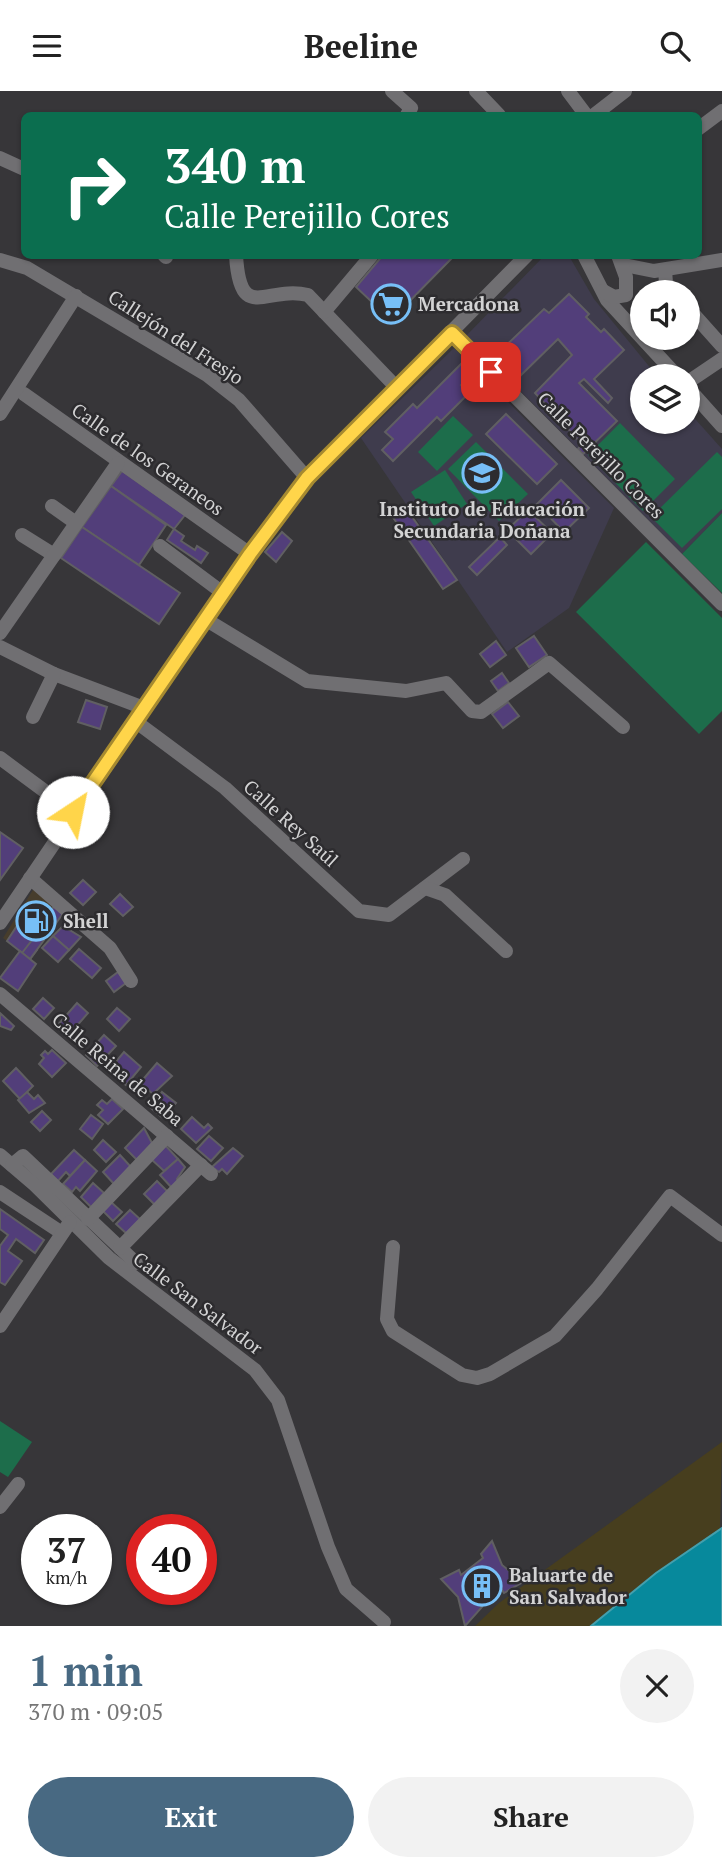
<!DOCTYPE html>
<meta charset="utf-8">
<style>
body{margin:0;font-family:"PT Serif",serif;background:#f2f2f2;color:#222;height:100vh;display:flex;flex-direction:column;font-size:26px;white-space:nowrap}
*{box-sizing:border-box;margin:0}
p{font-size:23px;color:#767676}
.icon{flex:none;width:38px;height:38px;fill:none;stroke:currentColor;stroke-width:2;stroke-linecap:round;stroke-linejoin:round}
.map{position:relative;height:1535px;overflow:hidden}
.panel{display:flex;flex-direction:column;background:#fff;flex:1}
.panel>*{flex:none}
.hud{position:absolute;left:21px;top:21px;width:681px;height:147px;border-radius:10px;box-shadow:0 2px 5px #0004;background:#0b6e4f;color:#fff;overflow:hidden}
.controls{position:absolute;left:630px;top:189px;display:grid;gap:14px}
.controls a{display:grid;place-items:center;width:70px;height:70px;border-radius:50%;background:#fff;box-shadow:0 2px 5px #0004;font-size:35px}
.speed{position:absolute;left:21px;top:1423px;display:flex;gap:14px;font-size:35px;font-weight:700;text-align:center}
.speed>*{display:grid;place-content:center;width:91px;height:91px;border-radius:50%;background:#fff;box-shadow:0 2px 5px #0004;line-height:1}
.speed small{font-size:18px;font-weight:400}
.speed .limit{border:10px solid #d22;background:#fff;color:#111}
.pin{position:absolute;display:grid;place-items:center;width:60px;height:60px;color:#fff;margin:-30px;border-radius:14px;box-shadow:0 4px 10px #0006}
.me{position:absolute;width:77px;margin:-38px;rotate:34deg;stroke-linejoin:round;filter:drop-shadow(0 0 5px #0008)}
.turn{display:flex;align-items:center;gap:24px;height:147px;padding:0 28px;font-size:32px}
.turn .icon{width:91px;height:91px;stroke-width:2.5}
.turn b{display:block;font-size:49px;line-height:60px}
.round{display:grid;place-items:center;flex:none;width:74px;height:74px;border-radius:37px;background:#f2f2f2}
.summary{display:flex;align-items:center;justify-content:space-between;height:119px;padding:0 28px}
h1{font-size:42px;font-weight:700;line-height:52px;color:#486982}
.cta{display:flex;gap:14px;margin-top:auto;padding:14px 28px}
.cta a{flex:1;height:80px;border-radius:42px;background:#486982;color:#fff;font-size:28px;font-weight:700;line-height:80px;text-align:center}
.cta a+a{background:#f2f2f2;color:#222}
header{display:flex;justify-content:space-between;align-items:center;height:91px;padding:0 28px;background:#fff;font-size:32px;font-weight:700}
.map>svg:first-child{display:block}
.commercial{fill:#473d2c}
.education{fill:#3f3c4d}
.green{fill:#1d6d4b}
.sand{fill:#473e1e}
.water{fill:#07899c;stroke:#449fad;stroke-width:2}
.building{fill:#523e7a;stroke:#605f62;stroke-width:2}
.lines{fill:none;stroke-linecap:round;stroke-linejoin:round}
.minor{stroke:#706f72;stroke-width:14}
.route-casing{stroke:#a68a30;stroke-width:18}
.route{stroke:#ffd54a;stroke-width:12}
.labels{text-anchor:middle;stroke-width:5;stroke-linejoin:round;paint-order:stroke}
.poi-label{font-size:19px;font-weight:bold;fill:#d3d3d4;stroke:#2d2c2f;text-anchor:start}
.street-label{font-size:19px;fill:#d3d3d4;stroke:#2d2c2f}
</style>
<header><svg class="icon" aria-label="menu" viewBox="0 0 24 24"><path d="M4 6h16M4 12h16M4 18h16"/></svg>Beeline<svg class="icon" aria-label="search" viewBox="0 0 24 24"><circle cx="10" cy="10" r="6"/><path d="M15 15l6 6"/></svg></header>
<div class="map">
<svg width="722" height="1535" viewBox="0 0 722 1535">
<rect width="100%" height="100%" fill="#373639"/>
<path class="commercial" d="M36,794L64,821L30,868L3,847Z"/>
<g class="education">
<path d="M544,165H569L594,208L657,285H642V331H688V320L722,358V422L682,463L466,245Z"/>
<path d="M454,257L614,417L569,517L507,561L361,347Z"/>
</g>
<g class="green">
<path d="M453,325L473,344L437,380L418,361Z"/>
<path d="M620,332L675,388L643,420L588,364Z"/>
<path d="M476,351L528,403L499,430L448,378Z"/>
<path d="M717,361L722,366V418L682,457L651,426Z"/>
<path d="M445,379L467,413L434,435L411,401Z"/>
<path d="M722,422V502L682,463Z"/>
<path d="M646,451L722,527V620L699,643L576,521Z"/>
<path d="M0,1330L32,1351L8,1386L0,1381Z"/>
</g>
<path class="sand" d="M722,1351L720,1439L656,1482L591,1535H475L499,1512Z"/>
<path class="water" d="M722,1437V1535H591L656,1482Z"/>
<g class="building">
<path d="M383,164H455L391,229L356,196Z"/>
<path d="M569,203L589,223L586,226L601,241L604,238L624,259L594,288L612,307L608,312L584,288L579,292L617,330L583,363L578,358L582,353L535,302L572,264L558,248L518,287L495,265L544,218L549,222Z"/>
<path d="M461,273L472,284L461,294L469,302L441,330L437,326L393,370L382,359L393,348L385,341L413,313L417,317Z"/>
<path d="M506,323L557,373L537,393L486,343Z"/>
<path d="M122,380L185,424L174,438L111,395Z"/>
<path d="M561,389L589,417L564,441L537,413Z"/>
<path d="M111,395L166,434L139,474L82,436Z"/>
<path d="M405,416L457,489L443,498L392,425Z"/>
<path d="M528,419L552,442L531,463L507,439Z"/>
<path d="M82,436L180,502L159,533L61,467Z"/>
<path d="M174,438L184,445L181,450L195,459L197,455L208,462L201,472L167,449Z"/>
<path d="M282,441L292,450L276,471L265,461Z"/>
<path d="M500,446L507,454L477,484L469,476Z"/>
<path d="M534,545L547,564L529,576L516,557Z"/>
<path d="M496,550L506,564L490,576L480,563Z"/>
<path d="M502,582L509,592L498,600L491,590Z"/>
<path d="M86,609L107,616L100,638L78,631Z"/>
<path d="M508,611L519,625L503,637L492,623Z"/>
<path d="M0,741L23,757L0,789Z"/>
<path d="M83,789L96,801L83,814L70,802Z"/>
<path d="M120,803L133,816L123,825L110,813Z"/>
<path d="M55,814L64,821L51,839L42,832Z"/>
<path d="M30,815L49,828L31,854L37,859L30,868L7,850Z"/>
<path d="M63,835L81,846L69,859L53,845Z"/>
<path d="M36,844L44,849L30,868L22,862Z"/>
<path d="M53,845L69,859L58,871L42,857Z"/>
<path d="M79,858L101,877L92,887L70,868Z"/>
<path d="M20,860L36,873L18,900L0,887Z"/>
<path d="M118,881L126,892L114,901L106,890Z"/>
<path d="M43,907L54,917L44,928L33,918Z"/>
<path d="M77,912L88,922L67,946L56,936Z"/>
<path d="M117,917L130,928L119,940L107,928Z"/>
<path d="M0,922L14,935L11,939L0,935Z"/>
<path d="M104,944L116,955L97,975L86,964Z"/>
<path d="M52,959L66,972L52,986L39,973L44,967L41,964L45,960L48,963Z"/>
<path d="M124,961L141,976L126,994L108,980Z"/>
<path d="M157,972L172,985L153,1003L140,992Z"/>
<path d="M16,977L33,995L20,1008L3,990Z"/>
<path d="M27,1001L34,1008L38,1004L45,1012L29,1022L18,1009Z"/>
<path d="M162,1001L176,1012L163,1027L150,1016Z"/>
<path d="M112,1008L123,1018L108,1033L98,1024L103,1019L97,1014L102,1009L107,1013Z"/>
<path d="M42,1020L51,1029L40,1040L31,1031Z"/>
<path d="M91,1024L103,1033L92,1048L80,1038Z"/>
<path d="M192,1026L204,1037L208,1033L212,1037L196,1052L181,1038Z"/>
<path d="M144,1037L152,1052L138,1070L125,1057Z"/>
<path d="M209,1045L223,1057L211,1070L197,1058Z"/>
<path d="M103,1049L116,1061L106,1071L94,1059Z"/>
<path d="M165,1054L178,1068L164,1080L151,1068Z"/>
<path d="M233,1057L243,1065L227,1083L222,1078L219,1081L212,1076Z"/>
<path d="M74,1059L85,1069L70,1085L66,1081L58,1090L51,1083Z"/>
<path d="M120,1064L131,1076L114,1093L103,1081Z"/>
<path d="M178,1068L185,1076L177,1088L179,1091L172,1097L160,1084Z"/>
<path d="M85,1069L97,1080L80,1100L76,1096L72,1101L63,1093Z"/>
<path d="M157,1090L169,1102L156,1115L144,1103Z"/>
<path d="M93,1092L104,1102L91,1116L81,1106Z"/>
<path d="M111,1111L122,1121L113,1130L103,1120Z"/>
<path d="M0,1118L44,1149L35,1162L16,1148L8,1160L22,1170L5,1194L0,1191V1155L8,1144L0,1138Z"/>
<path d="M130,1119L141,1129L127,1143L116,1133Z"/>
<path d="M492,1450L502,1474L523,1491L504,1502L502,1499L479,1514L482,1516L465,1535L458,1506L441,1488L459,1479L461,1484L483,1467L481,1463Z"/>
</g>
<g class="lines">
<g class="minor">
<path d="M392,0L411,17L407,24"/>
<path d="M476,0L499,24"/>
<path d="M568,0L586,24"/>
<path d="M594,24L625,0"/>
<path d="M698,38L722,20"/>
<path d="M0,67L24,78"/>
<path d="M164,164L166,166"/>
<path d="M236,164C240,234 266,194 308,204L397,297"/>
<path d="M584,164L607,209L677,285"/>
<path d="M0,169L27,177L207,284L239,309L307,387"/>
<path d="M624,174L654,180L722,169"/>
<path d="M665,179L666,192L674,201"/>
<path d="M603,200L614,206L626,204V186L618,164"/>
<path d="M688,217L722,255"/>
<path d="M324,221L372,164"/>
<path d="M452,242L722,513"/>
<path d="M688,291L722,268"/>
<path d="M688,297L722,335"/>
<path d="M24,303L250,463"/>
<path d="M0,323L76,205"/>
<path d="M52,415L76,432"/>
<path d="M22,444L54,464"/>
<path d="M160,455L223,502"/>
<path d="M205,528L307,590L406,600L446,592L472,620L481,621L549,572L623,636"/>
<path d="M0,542L118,372"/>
<path d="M0,556L54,583L144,617"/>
<path d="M33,626L54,583"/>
<path d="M135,630L225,697L359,820L389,824L463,768"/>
<path d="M0,667L73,721"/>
<path d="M30,787L110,857L131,890"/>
<path d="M425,797L445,804L506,860"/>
<path d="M0,832L250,463L307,387L527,164"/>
<path d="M0,903L211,1083"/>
<path d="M0,1064L35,1094L109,1167L255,1279L278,1309L328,1456L346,1498L384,1531"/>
<path d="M12,1074L23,1065L136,1172"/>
<path d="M0,1101L62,1142"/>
<path d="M88,1128L167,1045"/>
<path d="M393,1156L387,1228L393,1240L462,1284L477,1287L490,1283L555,1245L597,1198L670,1105L722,1144"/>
<path d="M120,1157L201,1074"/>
<path d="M0,1235L70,1131"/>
<path d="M0,1416L18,1393"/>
</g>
</g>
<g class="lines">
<g class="route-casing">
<path id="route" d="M73,721L250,463L307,387L452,242L491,281"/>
</g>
<use href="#route" class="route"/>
</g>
<defs>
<g id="supermarket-ring" transform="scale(2.0125)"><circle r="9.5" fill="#2d2c2f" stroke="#77bff7" stroke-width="1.5"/><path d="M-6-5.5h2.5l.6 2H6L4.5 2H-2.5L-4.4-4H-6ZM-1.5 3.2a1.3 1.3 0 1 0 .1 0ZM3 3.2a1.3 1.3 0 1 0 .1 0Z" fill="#77bff7"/></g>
<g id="school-ring" transform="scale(2.0125)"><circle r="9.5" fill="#2d2c2f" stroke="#77bff7" stroke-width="1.5"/><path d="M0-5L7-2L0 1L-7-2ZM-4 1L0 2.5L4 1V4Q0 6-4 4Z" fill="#77bff7"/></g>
<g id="fuel-ring" transform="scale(2.0125)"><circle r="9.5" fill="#2d2c2f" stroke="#77bff7" stroke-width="1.5"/><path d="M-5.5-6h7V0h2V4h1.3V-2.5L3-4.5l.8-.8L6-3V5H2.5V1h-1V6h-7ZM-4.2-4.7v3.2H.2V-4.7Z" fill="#77bff7"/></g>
<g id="building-ring" transform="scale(2.0125)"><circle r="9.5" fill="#2d2c2f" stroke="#77bff7" stroke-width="1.5"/><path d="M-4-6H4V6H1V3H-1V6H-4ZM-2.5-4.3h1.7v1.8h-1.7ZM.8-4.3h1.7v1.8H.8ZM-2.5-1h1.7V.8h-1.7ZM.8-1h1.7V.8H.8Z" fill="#77bff7"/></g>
</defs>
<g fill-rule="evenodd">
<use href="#supermarket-ring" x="391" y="213"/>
<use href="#school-ring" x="482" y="382"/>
<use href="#fuel-ring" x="36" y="830"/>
<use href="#building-ring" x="482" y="1495"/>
</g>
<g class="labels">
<g class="poi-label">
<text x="418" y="220">Mercadona</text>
<text x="482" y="425" text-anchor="middle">Instituto de Educación<tspan x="482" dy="22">Secundaria Doñana</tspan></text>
<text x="63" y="837">Shell</text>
<text x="509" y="1491">Baluarte de<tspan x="509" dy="22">San Salvador</tspan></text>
</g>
<g class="street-label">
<text transform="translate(176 246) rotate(33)" y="7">Callejón del Fresjo</text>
<text transform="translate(601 364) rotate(45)" y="7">Calle Perejillo Cores</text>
<text transform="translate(148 368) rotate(35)" y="7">Calle de los Geraneos</text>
<text transform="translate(291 732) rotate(42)" y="7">Calle Rey Saúl</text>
<text transform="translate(118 978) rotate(40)" y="7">Calle Reina de Saba</text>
<text transform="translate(198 1212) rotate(37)" y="7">Calle San Salvador</text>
</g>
</g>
</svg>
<div class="controls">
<a><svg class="icon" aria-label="sound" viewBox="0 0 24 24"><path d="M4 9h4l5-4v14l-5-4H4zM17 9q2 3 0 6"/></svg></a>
<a><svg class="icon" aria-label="layers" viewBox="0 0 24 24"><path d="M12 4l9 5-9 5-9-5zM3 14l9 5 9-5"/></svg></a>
</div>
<div class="speed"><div>37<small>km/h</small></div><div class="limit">40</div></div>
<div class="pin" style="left:491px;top:281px;background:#d93025"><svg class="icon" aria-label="arrive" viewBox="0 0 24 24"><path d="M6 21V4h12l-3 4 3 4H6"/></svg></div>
<svg class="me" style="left:73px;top:721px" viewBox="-20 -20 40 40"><circle r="19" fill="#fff"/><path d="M0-13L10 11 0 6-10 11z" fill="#ffd54a"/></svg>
<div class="hud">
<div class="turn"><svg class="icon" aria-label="right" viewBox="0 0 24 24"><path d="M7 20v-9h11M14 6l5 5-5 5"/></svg><div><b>340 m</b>Calle Perejillo Cores</div></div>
</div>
</div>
<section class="panel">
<div class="summary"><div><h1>1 min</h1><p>370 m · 09:05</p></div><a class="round"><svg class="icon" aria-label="close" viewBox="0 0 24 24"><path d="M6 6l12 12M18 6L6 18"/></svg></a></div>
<div class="cta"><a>Exit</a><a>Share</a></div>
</section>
